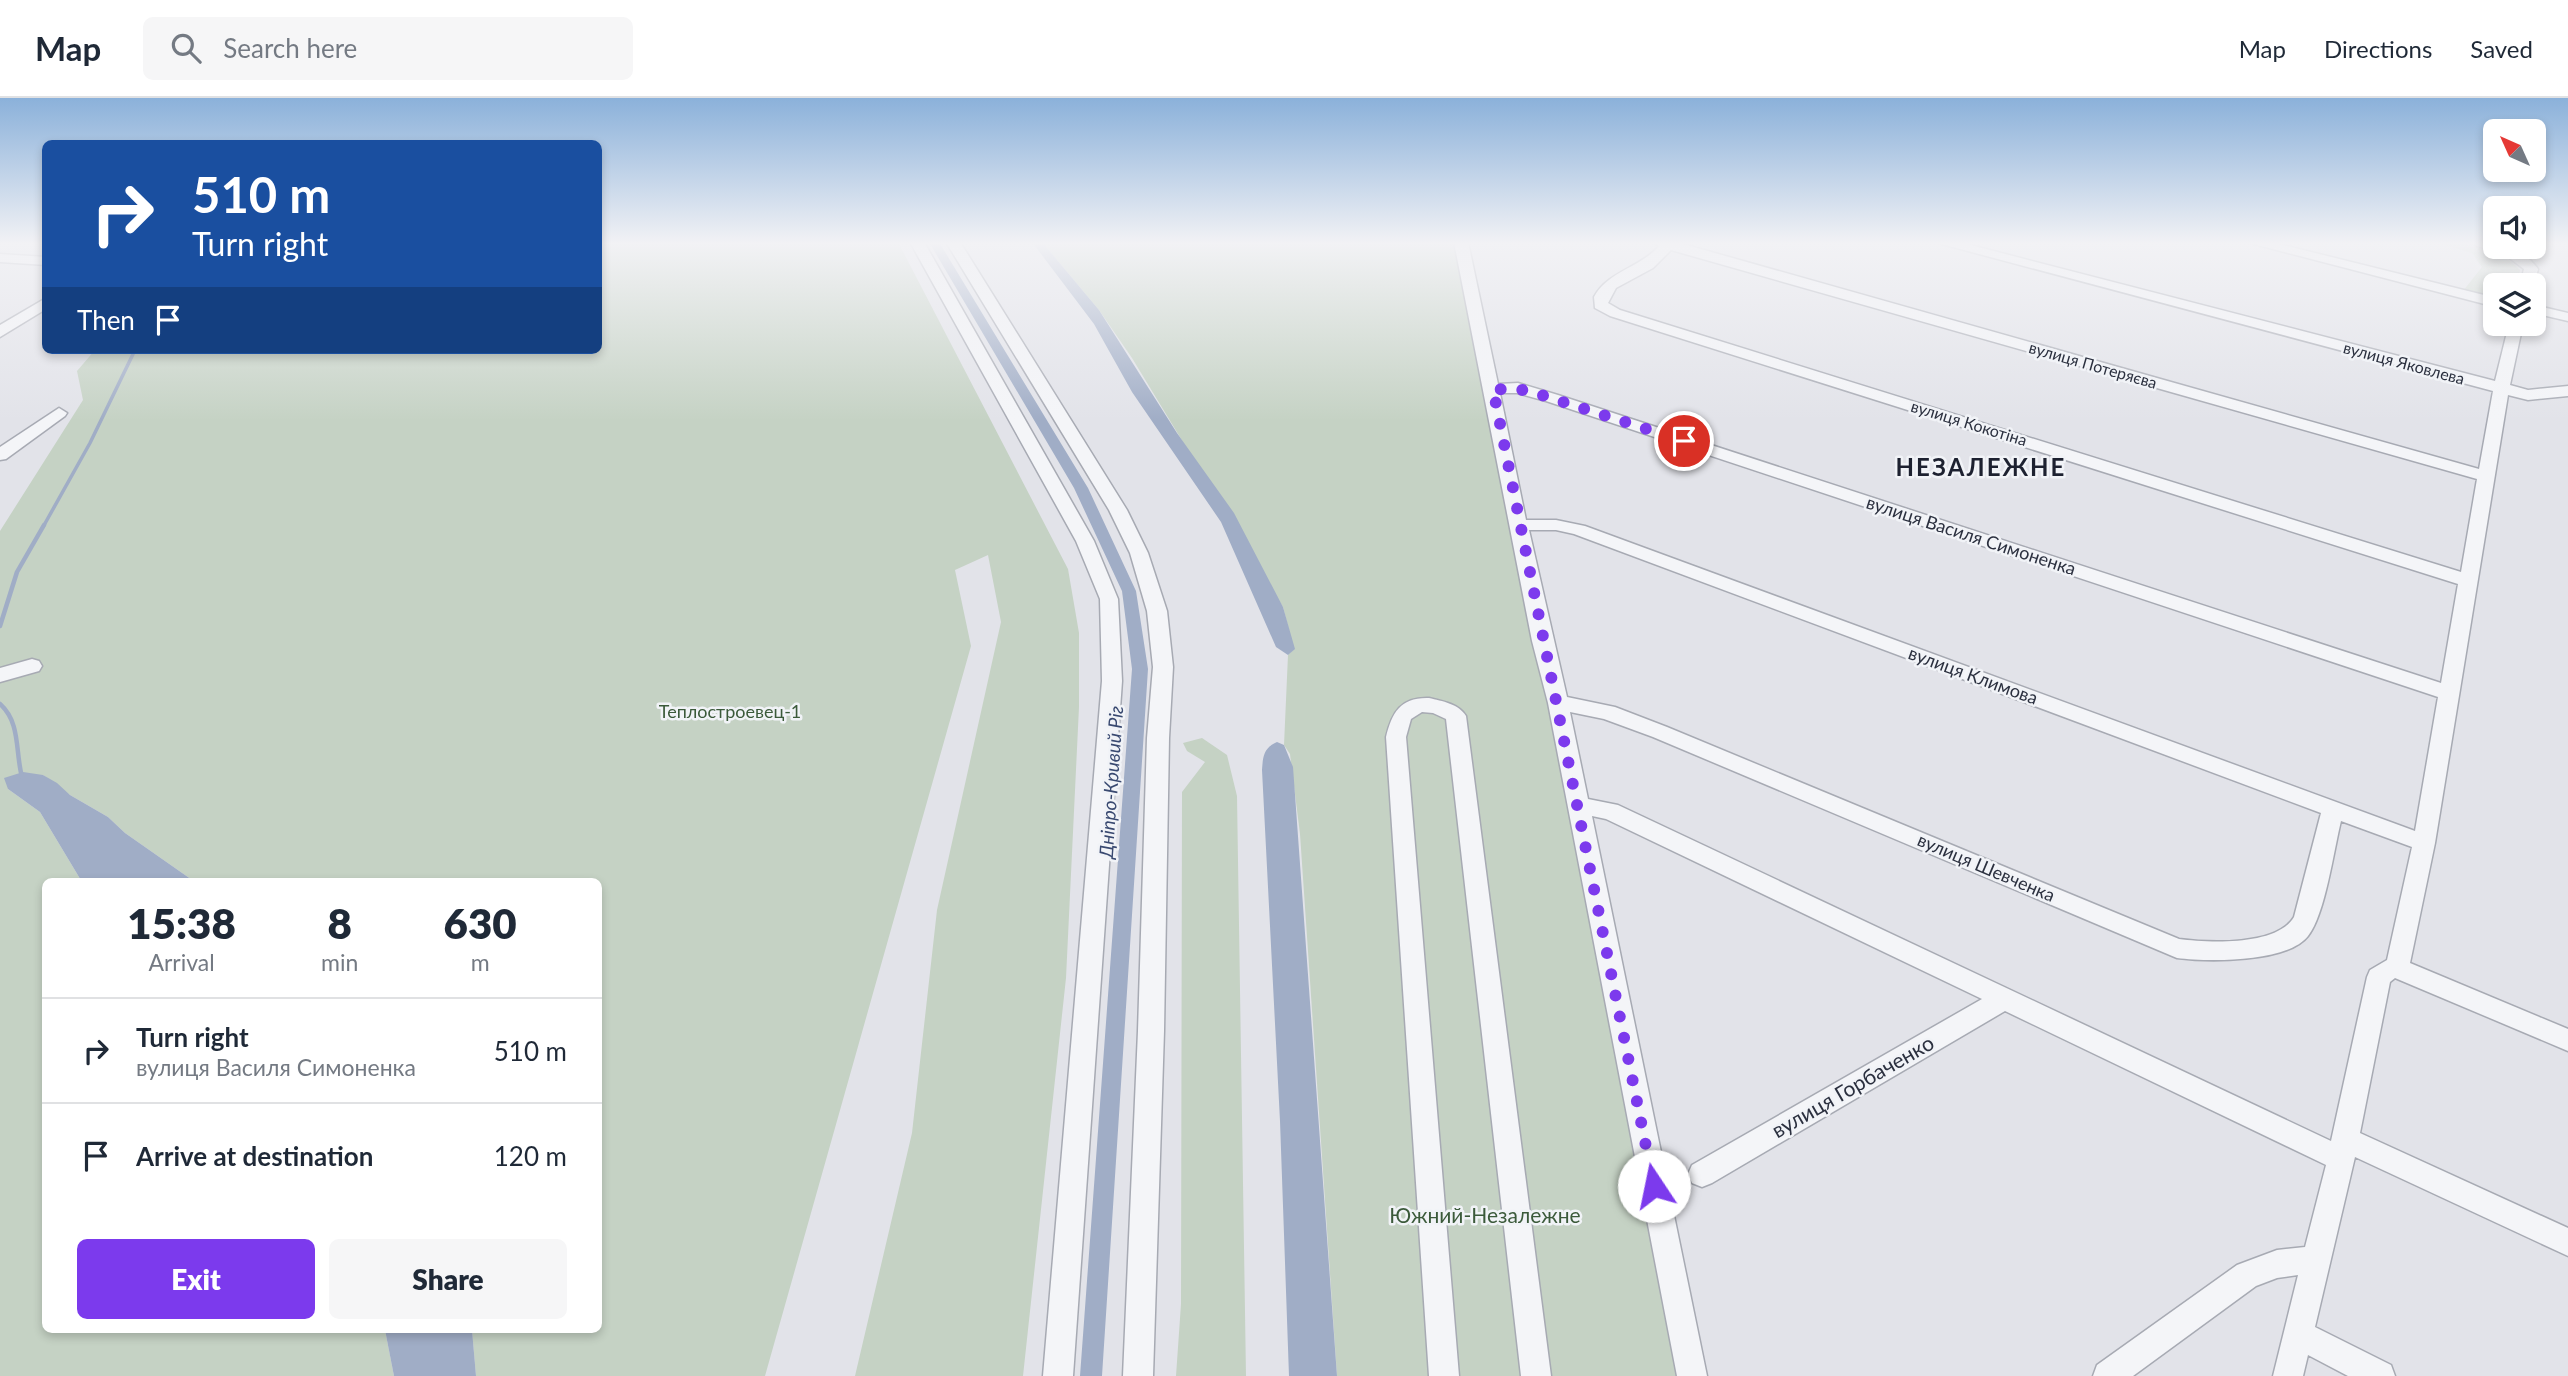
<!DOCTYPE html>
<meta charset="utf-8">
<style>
body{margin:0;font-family:Lato,sans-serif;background:#f6f6f7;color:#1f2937;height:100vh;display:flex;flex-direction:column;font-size:26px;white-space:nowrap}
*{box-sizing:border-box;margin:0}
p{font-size:23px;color:#747a83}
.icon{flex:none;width:38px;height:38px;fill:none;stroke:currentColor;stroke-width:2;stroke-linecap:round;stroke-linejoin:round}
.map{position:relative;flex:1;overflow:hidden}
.panel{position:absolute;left:42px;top:780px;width:560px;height:455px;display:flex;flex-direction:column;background:#fff;border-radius:10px;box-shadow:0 4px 10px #0003}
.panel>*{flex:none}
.top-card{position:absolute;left:42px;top:42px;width:560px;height:214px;border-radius:10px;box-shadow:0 4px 10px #0003;background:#1a4fa0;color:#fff;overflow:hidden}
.needle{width:46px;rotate:315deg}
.tools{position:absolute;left:2483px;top:21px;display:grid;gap:14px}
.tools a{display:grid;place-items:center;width:63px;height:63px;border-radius:10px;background:#fff;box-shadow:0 4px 10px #0003;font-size:35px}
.pin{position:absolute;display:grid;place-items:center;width:60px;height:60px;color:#fff;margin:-30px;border:4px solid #fff;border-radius:50%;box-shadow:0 2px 7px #0007}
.me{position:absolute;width:77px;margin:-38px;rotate:349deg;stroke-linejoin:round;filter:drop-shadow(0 0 5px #0008)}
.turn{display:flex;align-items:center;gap:24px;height:147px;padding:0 35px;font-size:32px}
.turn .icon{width:91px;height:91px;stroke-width:2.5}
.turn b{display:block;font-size:49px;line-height:60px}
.then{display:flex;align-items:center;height:66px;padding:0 35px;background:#0003;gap:14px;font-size:26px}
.eta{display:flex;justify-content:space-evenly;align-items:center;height:119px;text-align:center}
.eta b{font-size:42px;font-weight:800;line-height:49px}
.action{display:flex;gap:14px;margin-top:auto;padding:14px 35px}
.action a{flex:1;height:80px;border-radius:10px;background:#7c3aed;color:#fff;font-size:28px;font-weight:800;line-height:80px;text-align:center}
.action a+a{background:#f6f6f7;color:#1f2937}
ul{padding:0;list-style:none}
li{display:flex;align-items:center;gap:21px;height:105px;padding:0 35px;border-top:2px solid #e0e1e3}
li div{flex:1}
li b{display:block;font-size:26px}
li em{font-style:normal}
header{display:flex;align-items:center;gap:42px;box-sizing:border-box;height:98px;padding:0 35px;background:#fff;border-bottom:2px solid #e0e1e3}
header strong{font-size:33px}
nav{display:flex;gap:38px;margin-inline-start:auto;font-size:24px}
.search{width:490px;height:63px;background:#f6f6f7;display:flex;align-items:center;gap:18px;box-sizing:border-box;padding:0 24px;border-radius:10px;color:#747a83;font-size:26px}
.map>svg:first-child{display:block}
.green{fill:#c5d2c4}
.water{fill:#a0adc6}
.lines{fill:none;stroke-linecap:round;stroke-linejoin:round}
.stream-far1{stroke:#a0adc6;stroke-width:3.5}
.stream{stroke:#a0adc6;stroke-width:4.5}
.canal{fill:#a0adc6;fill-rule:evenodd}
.minor-casing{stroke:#a7aab3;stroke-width:3}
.minor{fill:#f4f5f8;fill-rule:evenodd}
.route{stroke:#7c3aed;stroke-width:12;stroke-dasharray:0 21.6}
.labels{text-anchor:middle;stroke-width:5;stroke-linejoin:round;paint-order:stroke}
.far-street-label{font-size:16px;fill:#2b303f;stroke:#f1f3f7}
.street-label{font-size:18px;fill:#2b303f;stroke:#f1f3f7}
.park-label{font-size:18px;fill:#3b5a3a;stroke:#f1f3f7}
.water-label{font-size:19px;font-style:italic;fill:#394970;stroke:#f1f3f7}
.near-street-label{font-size:21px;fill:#2b303f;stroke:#f1f3f7}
.near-park-label{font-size:21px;fill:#3b5a3a;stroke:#f1f3f7}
.district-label{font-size:24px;font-weight:bold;letter-spacing:2px;fill:#1d2130;stroke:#f1f3f7}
</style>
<header>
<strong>Map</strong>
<div class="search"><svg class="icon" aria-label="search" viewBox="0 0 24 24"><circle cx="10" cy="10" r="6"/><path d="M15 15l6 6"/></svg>Search here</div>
<nav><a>Map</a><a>Directions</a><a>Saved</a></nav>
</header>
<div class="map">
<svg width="2568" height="1278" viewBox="0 0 2568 1278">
<rect width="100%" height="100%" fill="#e2e3e9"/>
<g class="green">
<path d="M599,144H898L1068,471L1079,535V609L1066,880L1023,1278H855L912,1035L937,812L1001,524L988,457L955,472L971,548L765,1278H476L472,1232H598V784H195L125,735L108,719L70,697L43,677L8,691L40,714L82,784H46V1232H385L394,1278H0V433L83,302L77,273L95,252H598Z"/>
<path d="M1042,144H1461L1677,1278H1337L1300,736L1290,656L1284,647L1288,557L1294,551L1283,509L1132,260L1099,212Z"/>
<path d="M2435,144C2464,144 2500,150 2520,172L2517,186L2496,187L2495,198L2463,193L2482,169L2472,155Z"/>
<path d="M1202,640L1227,657L1237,698L1246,1278H1176L1181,1206L1182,694L1205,664L1187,653L1183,645Z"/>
</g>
<g class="water">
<path d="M1032,144H1042L1099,212L1177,335L1234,415L1283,509L1295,551L1288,557L1276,549L1221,424L1132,294L1094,226Z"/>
<path d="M1277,644L1284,647L1293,669L1337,1278H1289L1280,1023L1262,672C1263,659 1263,650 1277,644Z"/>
<path d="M23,674L43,677L57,685L70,697L108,719L125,735L195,784H82L40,714L8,691L4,680Z"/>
<path d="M385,1232H472L476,1278H394Z"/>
</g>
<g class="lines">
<path class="stream-far1" d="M43,429L90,345L135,252"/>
<g class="stream">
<path d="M0,528L17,474L44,427"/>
<path d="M0,606C21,625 15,653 22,679"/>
</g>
<path class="canal" d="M929,144H939L1088,390L1136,493L1148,571L1102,1278H1080L1132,571L1122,493L1074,390Z"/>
<g class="minor-casing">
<g id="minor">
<path d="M910,144H924L1094,443L1118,501L1122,583L1073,1278H1043L1102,583L1100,501L1076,443Z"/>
<path d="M946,144H960L1127,412L1148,455L1167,513L1173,569L1169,640L1164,933L1153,1278H1123L1138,933L1147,640L1153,569L1147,513L1130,455L1109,412Z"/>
<path d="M1454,144H1468L1498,286L1518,285L1558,297L2441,585L2458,486L1610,218L1595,210L1594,199C1608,173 1640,170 1659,148L1652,144H1676L2479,371L2493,293L1934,144H1959L2495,283L2509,226H2523L2510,287L2528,292L2568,288V298L2528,302L2508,297L2435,745L2410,865L2568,931V953L2395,880L2390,884L2360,1035L2568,1130V1158L2355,1059L2315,1229L2391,1267L2395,1278H2348L2308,1257L2303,1278H2273L2298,1177L2277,1180L2256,1188L2133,1278H2093L2097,1267L2237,1167L2277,1152L2305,1149L2326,1067L2005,913L1712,1085L1702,1089L1692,1085L1688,1076L1692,1067L1982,901L1606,721L1592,718L1707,1278H1677L1548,605L1532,543ZM1671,152L2477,381L2461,474L1620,212L1608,205L1616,190L1653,170ZM1500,295H1517L1546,303L2438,599L2415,733L1585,428L1556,422H1526ZM1529,432H1556L1574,436L2321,715L2294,819C2277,848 2209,845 2179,841L1667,629L1615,609L1567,599ZM1570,614L1604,621L1653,639L2177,860C2208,864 2287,865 2308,838C2325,817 2334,751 2341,723L2412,749L2387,862L2370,872L2367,879L2331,1043L1618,707L1588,701Z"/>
<path d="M2246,144H2271L2496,200V209Z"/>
<path d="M2467,144H2493L2496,149C2514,149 2527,156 2538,171L2534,187H2520L2524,171L2508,159Z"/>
<path d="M0,156L46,159V167L0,164Z"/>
<path d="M46,200V211L0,239V227Z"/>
<path d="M2534,207L2568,215V223L2534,215Z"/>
<path d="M59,310L67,315L65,318L6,361L0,362V349Z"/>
<path d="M32,561L39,563L42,568L39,573L0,584V570Z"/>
<path d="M1429,600C1442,603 1459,606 1466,618L1551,1278H1521L1446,621L1433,615L1422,614L1411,621L1406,639L1459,1278H1429L1386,639C1392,614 1401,599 1429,600Z"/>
</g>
</g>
<use href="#minor" class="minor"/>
</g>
<linearGradient id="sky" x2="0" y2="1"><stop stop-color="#8bb1da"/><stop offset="0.45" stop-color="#f2f2f5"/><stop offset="1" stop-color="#f2f2f5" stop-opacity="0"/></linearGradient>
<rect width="2568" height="323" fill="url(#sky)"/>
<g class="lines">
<path class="route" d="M1654,1088L1493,291L1526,292L1684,343"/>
</g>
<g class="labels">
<g class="far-street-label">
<text transform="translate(2404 265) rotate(15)" y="6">вулиця Яковлева</text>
<text transform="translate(2093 267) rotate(16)" y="6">вулиця Потеряєва</text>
<text transform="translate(1969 325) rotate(17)" y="6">вулиця Кокотіна</text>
</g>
<g class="street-label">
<text transform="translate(1971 438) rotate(18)" y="6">вулиця Василя Симоненка</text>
<text transform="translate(1973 578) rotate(20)" y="6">вулиця Климова</text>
<text transform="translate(1986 770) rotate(23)" y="6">вулиця Шевченка</text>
</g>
<g class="park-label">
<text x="730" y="620">Теплостроевец-1</text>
</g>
<g class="water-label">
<text transform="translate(1111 684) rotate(-86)" y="7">Дніпро-Кривий Ріг</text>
</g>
<g class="near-street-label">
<text transform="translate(1853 989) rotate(-30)" y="7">вулиця Горбаченко</text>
</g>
<g class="near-park-label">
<text x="1485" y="1125">Южний-Незалежне</text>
</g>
<g class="district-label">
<text x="1981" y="378">НЕЗАЛЕЖНЕ</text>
</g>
</g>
</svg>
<div class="tools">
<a><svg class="needle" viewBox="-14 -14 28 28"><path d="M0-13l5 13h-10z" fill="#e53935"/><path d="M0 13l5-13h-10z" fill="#747a83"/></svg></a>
<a><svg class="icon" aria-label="sound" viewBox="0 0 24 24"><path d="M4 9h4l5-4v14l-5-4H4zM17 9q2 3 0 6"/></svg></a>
<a><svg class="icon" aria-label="layers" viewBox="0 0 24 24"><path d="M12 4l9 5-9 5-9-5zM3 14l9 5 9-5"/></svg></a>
</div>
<div class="pin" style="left:1684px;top:343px;background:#d93025"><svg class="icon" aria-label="arrive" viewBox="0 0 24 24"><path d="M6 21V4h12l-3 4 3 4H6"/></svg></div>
<svg class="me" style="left:1654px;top:1088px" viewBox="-20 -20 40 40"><circle r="19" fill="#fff"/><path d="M0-13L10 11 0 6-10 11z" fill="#7c3aed"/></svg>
<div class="top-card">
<div class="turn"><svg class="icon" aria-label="right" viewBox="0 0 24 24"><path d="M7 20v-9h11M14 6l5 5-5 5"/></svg><div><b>510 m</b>Turn right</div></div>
<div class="then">Then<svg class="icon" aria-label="arrive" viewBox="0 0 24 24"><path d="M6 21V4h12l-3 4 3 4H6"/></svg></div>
</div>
<section class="panel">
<div class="eta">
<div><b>15:38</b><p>Arrival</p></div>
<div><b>8</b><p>min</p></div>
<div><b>630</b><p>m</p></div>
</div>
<ul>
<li><svg class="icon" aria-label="right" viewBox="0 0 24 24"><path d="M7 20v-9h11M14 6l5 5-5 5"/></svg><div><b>Turn right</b><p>вулиця Василя Симоненка</p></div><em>510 m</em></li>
<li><svg class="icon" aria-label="arrive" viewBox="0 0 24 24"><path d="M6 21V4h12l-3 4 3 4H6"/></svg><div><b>Arrive at destination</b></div><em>120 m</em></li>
</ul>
<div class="action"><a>Exit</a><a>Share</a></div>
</section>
</div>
